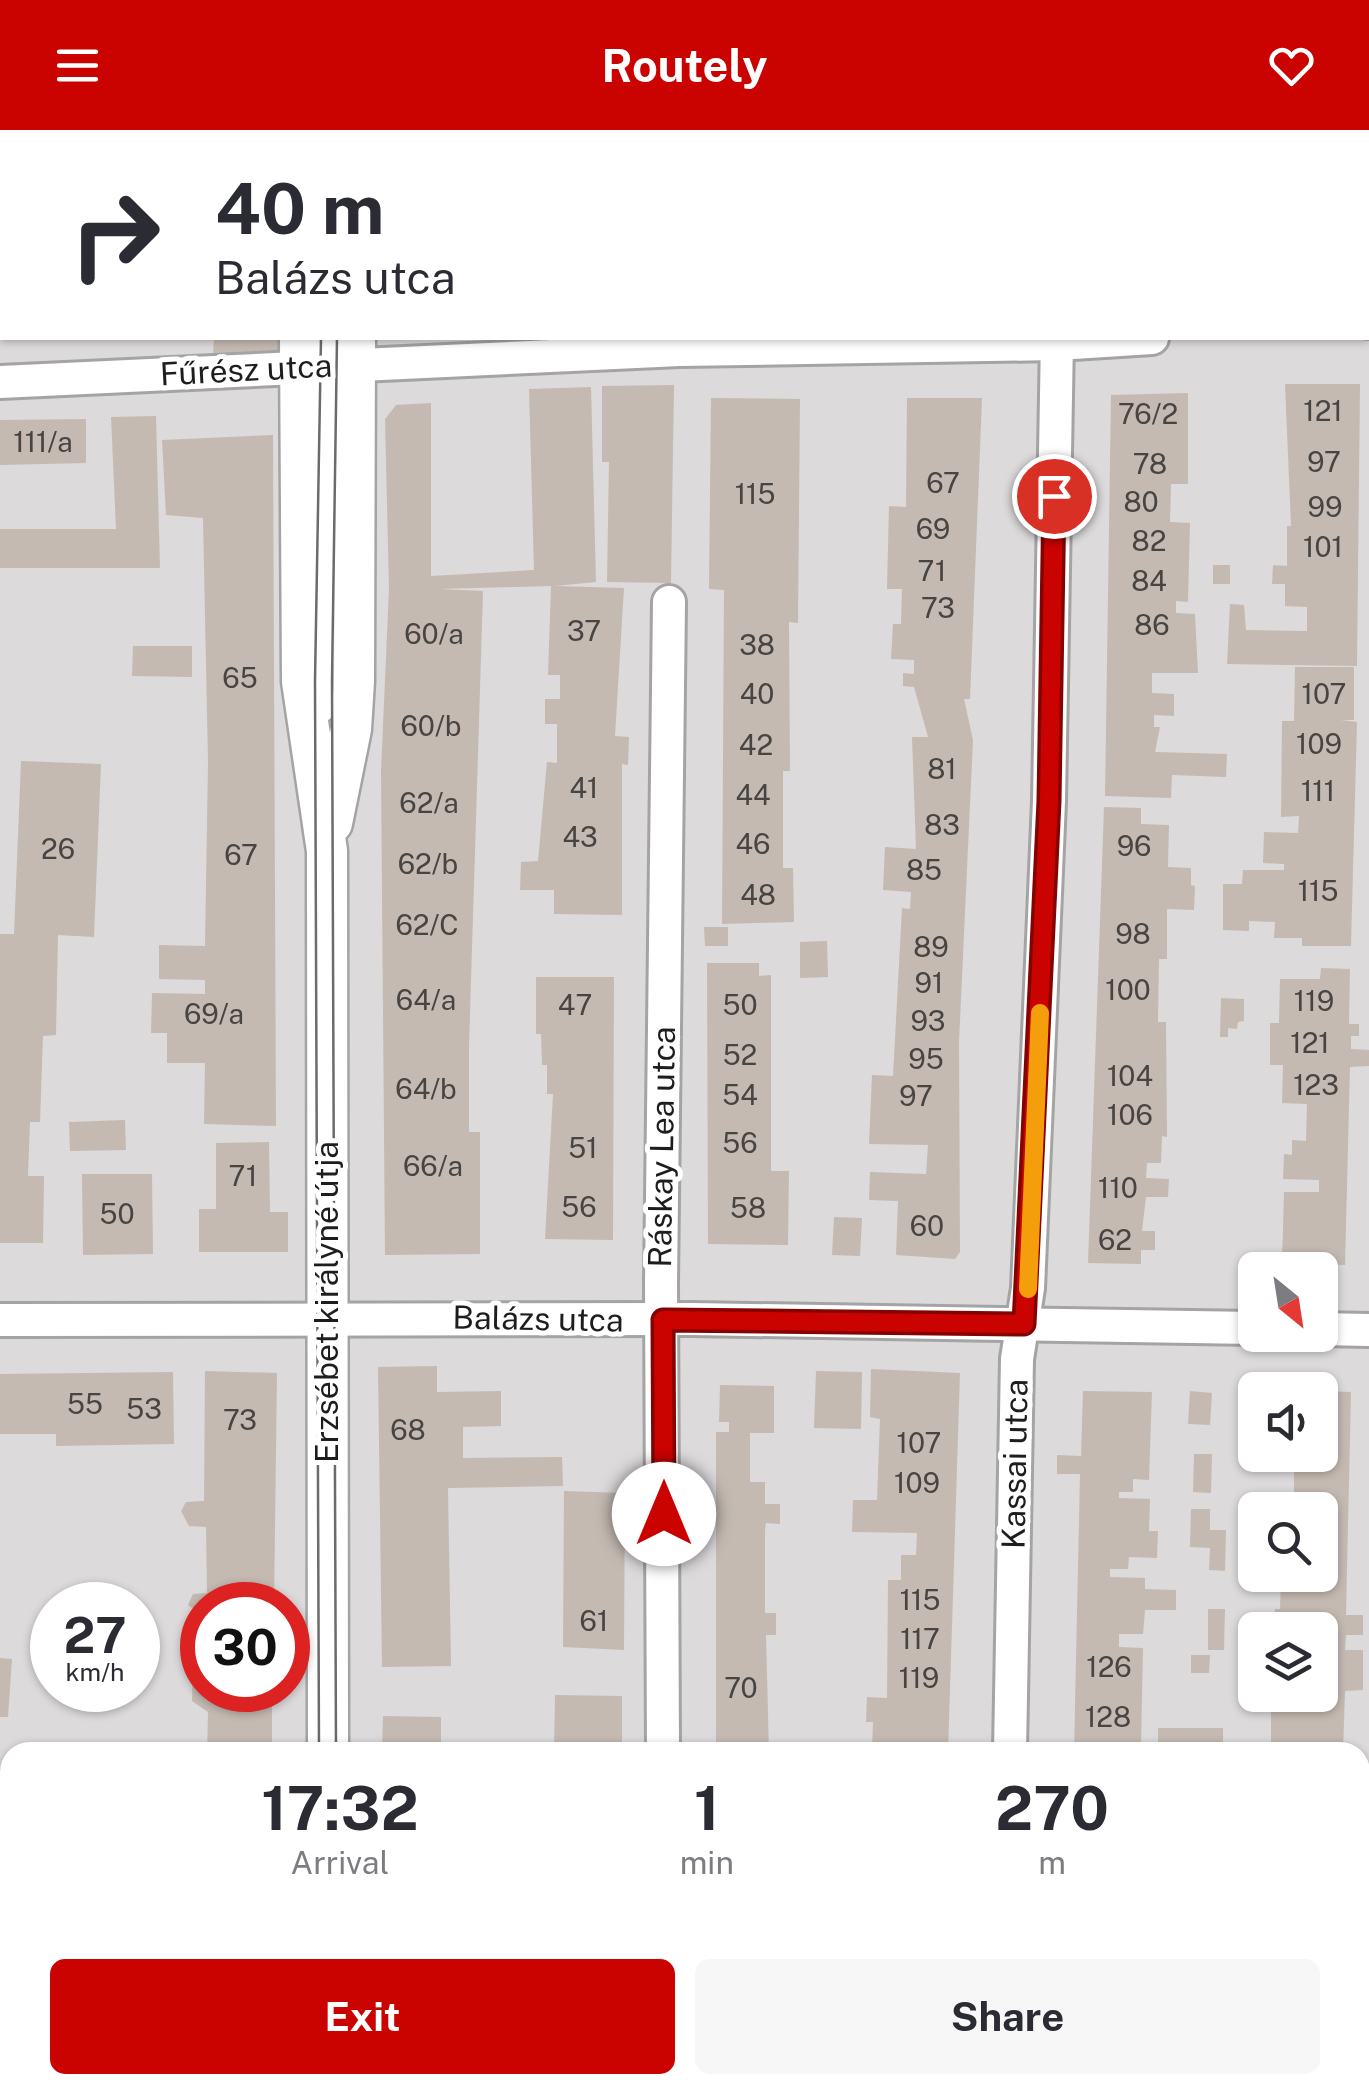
<!DOCTYPE html>
<meta charset="utf-8">
<style>
body{margin:0;font-family:"Public Sans",sans-serif;background:#f7f7f7;color:#2b2b33;height:100vh;display:flex;flex-direction:column;font-size:38px;white-space:nowrap}
*{box-sizing:border-box;margin:0}
p{font-size:32px;color:#7c7c81}
.icon{flex:none;width:55px;height:55px;fill:none;stroke:currentColor;stroke-width:2;stroke-linecap:round;stroke-linejoin:round}
.map{position:relative;flex:1;overflow:hidden}
.side{position:absolute;left:0px;top:1612px;width:1370px;height:352px;display:flex;flex-direction:column;background:#fff;border-radius:30px 30px 0 0;box-shadow:0 2px 8px #0004}
.side>*{flex:none}
.top-card{position:absolute;left:0px;top:0px;width:1370px;height:210px;box-shadow:0 2px 8px #0004;background:#fff;color:#2b2b33;overflow:hidden}
.needle{width:65px;rotate:150deg}
.buttons{position:absolute;left:1238px;top:1122px;display:grid;gap:20px}
.buttons a{display:grid;place-items:center;width:100px;height:100px;border-radius:15px;background:#fff;box-shadow:0 2px 8px #0004;font-size:50px}
.speed{position:absolute;left:30px;top:1452px;display:flex;gap:20px;font-size:50px;font-weight:700;text-align:center}
.speed>*{display:grid;place-content:center;width:130px;height:130px;border-radius:50%;background:#fff;box-shadow:0 2px 8px #0004;line-height:1}
.speed small{font-size:25px;font-weight:400}
.speed .limit{border:15px solid #d22;background:#fff;color:#111}
.pin{position:absolute;display:grid;place-items:center;width:85px;height:85px;color:#fff;margin:-42px;border:5px solid #fff;border-radius:50%;box-shadow:0 2px 10px #0007}
.me{position:absolute;width:110px;margin:-55px;rotate:0deg;stroke-linejoin:round;filter:drop-shadow(0 0 8px #0008)}
.turn{display:flex;align-items:center;gap:35px;height:210px;padding:0 50px;font-size:45px}
.turn .icon{width:130px;height:130px;stroke-width:2.5}
.turn b{display:block;font-size:70px;line-height:85px}
.eta{display:flex;justify-content:space-evenly;align-items:center;height:170px;text-align:center}
.eta b{font-size:60px;font-weight:700;line-height:70px}
.button{display:flex;gap:20px;margin-top:auto;padding:20px 50px}
.button a{flex:1;height:115px;border-radius:15px;background:#cb0300;color:#fff;font-size:40px;font-weight:700;line-height:115px;text-align:center}
.button a+a{background:#f7f7f7;color:#2b2b33}
header{display:flex;justify-content:space-between;align-items:center;height:130px;padding:0 50px;background:#cb0300;color:#fff;font-size:45px;font-weight:700}
.map>svg:first-child{display:block}
.residential{fill:#dcdada;fill-rule:evenodd}
.building{fill:#c4bab2}
.lines{fill:none;stroke-linecap:round;stroke-linejoin:round}
.service-casing{stroke:#a4a4a4;stroke-width:22}
.minor-casing{stroke:#a4a4a4;stroke-width:38}
.tertiary-casing{stroke:#a4a4a4;stroke-width:45}
.service{stroke:#fff;stroke-width:18}
.minor{stroke:#fff;stroke-width:32}
.tertiary{stroke:#fff;stroke-width:40}
.tram{stroke:#6b6b6b;stroke-width:2.5}
.route-casing{stroke:#840200;stroke-width:25}
.route{stroke:#cb0300;stroke-width:18}
.slow{stroke:#f59e0b;stroke-width:18}
.labels{text-anchor:middle;stroke-width:10;stroke-linejoin:round;paint-order:stroke}
.number-label{font-size:28px;fill:#474442}
.street-label{font-size:32px;fill:#1d1d1d;stroke:#fff}
</style>
<header><svg class="icon" aria-label="menu" viewBox="0 0 24 24"><path d="M4 6h16M4 12h16M4 18h16"/></svg>Routely<svg class="icon" aria-label="heart" viewBox="0 0 24 24"><path d="M12 20l-8-8c-3-5 5-10 8-4 3-6 11-1 8 4z"/></svg></header>
<div class="map">
<svg width="1369" height="1964" viewBox="0 0 1369 1964">
<rect width="100%" height="100%" fill="#efebe3"/>
<path class="residential" d="M0,0H1369V1964H0ZM2,2H1368V208H2ZM1255,1140H1320V1205H1255ZM1255,1260H1320V1325H1255ZM1255,1380H1320V1445H1255ZM52,1475H138V1560H52ZM202,1475H288V1560H202ZM1255,1500H1320V1565H1255ZM10,1622H1360V1955H10Z"/>
<g class="building">
<path d="M214,208H281V227L213,225Z"/>
<path d="M1285,254H1360L1357,536L1227,534L1230,474L1244,475L1246,500L1307,501V477L1285,476V454H1272L1273,435L1287,436V396H1291Z"/>
<path d="M674,255L671,453L607,452L609,332H602V256Z"/>
<path d="M591,257L596,452L555,456L624,458L615,606L629,607L628,635L622,634V785L554,784V760H520L521,732L538,731L547,632L557,633V594H545V569H560V545H548L551,456L439,459L483,461L469,917V1002H480V1124L385,1125L381,641L389,458L385,289L396,275L431,273V446L534,440L529,259Z"/>
<path d="M1188,263V354H1171L1170,392L1190,393L1188,472L1176,471V483L1195,484L1198,543H1152V563L1174,564V586L1154,585V597H1160L1155,622L1227,624L1226,647L1172,645L1171,668L1105,666L1111,265Z"/>
<path d="M711,268L800,269L798,493L789,492L790,641H783V738H793L794,792L722,794L724,460L709,459Z"/>
<path d="M907,268H982L970,569H964L973,610L959,912L960,1122L955,1129L896,1125L898,1071L869,1070L870,1042L926,1044L928,1015L869,1014L872,945L893,946L902,778L910,779L911,762L883,760L885,717L916,719L912,607H928L914,557L903,556V543L914,544V530L891,529L893,494H901L902,459H887L889,376L906,377Z"/>
<path d="M156,286L160,438H0V399H116L111,287Z"/>
<path d="M86,289V333L0,335V290Z"/>
<path d="M273,305L276,996L204,994L205,933H167V903H151L152,863L205,864V850L159,849V815L205,816L208,632L203,388L166,385L162,310Z"/>
<rect x="1213" y="435" width="17" height="19"/>
<path d="M133,516H192V547L132,546Z"/>
<path d="M1295,537H1354V590H1341L1357,592L1351,816H1302V808H1274L1275,792L1249,791V801L1223,800V754H1242L1243,740H1284V734L1263,733L1264,702L1298,703L1299,686L1281,687L1282,591H1294Z"/>
<path d="M21,631L101,634L94,807L58,805L56,905L43,906L40,992H30L28,1046H44L43,1113H0V804H14Z"/>
<path d="M1104,677L1141,678V694L1169,695L1168,737L1191,738V755L1195,756L1194,780L1167,779V829H1159L1158,892H1166L1167,1007L1162,1006L1161,1033H1147L1146,1048L1169,1049L1168,1067H1146L1142,1101H1155V1120H1141V1134L1088,1133Z"/>
<path d="M704,797H728V816H705Z"/>
<path d="M827,811L828,847L800,848V812Z"/>
<path d="M707,833H759V846L771,845V1041H789L788,1115L708,1114Z"/>
<path d="M1321,838L1350,839L1349,894H1359V906H1351V919L1369,920V936L1350,937L1345,1135L1282,1134L1284,1062H1319V1050L1283,1049L1284,1024L1292,1025V1010L1306,1011L1307,974L1282,973L1283,935H1270V893H1279L1280,849H1320Z"/>
<path d="M536,847H614L613,1110L545,1109L553,964H547V935H542L541,904H536Z"/>
<path d="M1221,868L1244,869V891L1238,892L1237,899L1228,898V907H1220Z"/>
<path d="M125,990L126,1020L70,1021L69,992Z"/>
<path d="M269,1012L270,1082H288V1122H199V1079H216V1013Z"/>
<path d="M82,1044H152L153,1124L83,1125Z"/>
<path d="M834,1087L862,1088L860,1126L832,1125Z"/>
<path d="M437,1236V1262L501,1261V1296L463,1297V1328L562,1327L563,1356L448,1358L451,1536L382,1537L378,1237Z"/>
<path d="M871,1239L960,1243L948,1622H872L873,1592H866L867,1567L887,1568L888,1450H901V1425H916L917,1403L852,1402L853,1370H877L880,1289L870,1287Z"/>
<path d="M205,1241L277,1243L274,1475H202V1482H198L188,1475L193,1464L207,1463L206,1397L189,1396L181,1381L186,1372L204,1371Z"/>
<path d="M816,1241L862,1242L861,1299L814,1298Z"/>
<path d="M173,1242L174,1314L56,1316V1304H0V1244Z"/>
<path d="M720,1255L774,1256V1303H750V1352H765V1374H780V1394L766,1393L765,1401V1483H776V1505H766L769,1622H716V1302H729V1292H719Z"/>
<path d="M1083,1261L1152,1262L1149,1350L1133,1349V1362H1119V1368L1150,1369L1149,1401H1158L1157,1428L1129,1427L1128,1439H1110V1447L1145,1448V1459L1176,1460V1480H1145L1143,1504H1119V1517L1143,1518L1141,1616L1158,1617V1622H1074L1080,1344H1057V1325L1081,1326Z"/>
<path d="M1190,1261L1212,1263L1210,1295L1188,1294Z"/>
<path d="M1320,1261L1351,1262L1346,1485H1363V1505H1346L1345,1520H1363V1560L1345,1561L1343,1622H1286V1617L1271,1616V1575H1284V1565H1320V1500H1274L1275,1479H1280L1281,1445H1320V1380H1285L1286,1362L1294,1363V1342L1249,1340L1251,1314H1255V1325H1320Z"/>
<path d="M1194,1324H1212L1211,1363L1193,1362Z"/>
<path d="M564,1361L625,1363L624,1520L563,1517Z"/>
<path d="M1191,1379H1210V1400H1226L1225,1441L1209,1440L1210,1418L1190,1417Z"/>
<path d="M123,1461V1475H83V1463Z"/>
<path d="M1208,1479H1225L1224,1520H1208Z"/>
<path d="M202,1520V1560H272V1622H207L208,1582L192,1571L193,1528Z"/>
<path d="M1191,1525H1210L1209,1543H1191Z"/>
<path d="M0,1528L12,1529L8,1587H0Z"/>
<path d="M555,1565L622,1566V1622H554Z"/>
<path d="M383,1586L441,1587V1622H382Z"/>
<path d="M1158,1598H1223V1617H1204V1622H1188V1617H1158Z"/>
<path d="M0,1703L10,1704L9,1781L0,1780Z"/>
<path d="M0,1948L10,1949V1955H39L38,1964H0Z"/>
<path d="M207,1955H242V1964H206Z"/>
<path d="M379,1955H416V1964H378Z"/>
<path d="M541,1955H608L607,1964H541Z"/>
<path d="M711,1955H783V1961L711,1964Z"/>
<rect x="869" y="1955" width="75" height="9"/>
<path d="M1069,1955H1141L1140,1964H1069Z"/>
<rect x="1262" y="1955" width="76" height="9"/>
</g>
<g class="lines">
<g class="service-casing">
<g id="service">
<path d="M332,2V0"/>
<path d="M324,582L329,208"/>
<path d="M328,1964V1955"/>
</g>
</g>
<g class="minor-casing">
<g id="minor">
<path d="M678,0V2"/>
<path d="M1061,2V0"/>
<path d="M1368,192H1369"/>
<path d="M0,252L679,220L1057,214L1152,208"/>
<path d="M0,1190L692,1189L1255,1198"/>
<path d="M1320,1199L1369,1200"/>
<path d="M663,1622L661,1154L669,472"/>
<path d="M1010,1622L1017,1229L1028,1158L1049,671L1057,208"/>
<path d="M662,1964V1955"/>
<path d="M997,1964V1955"/>
</g>
</g>
<g class="tertiary-casing">
<g id="tertiary">
<path d="M354,0V2"/>
<path d="M300,2V0"/>
<path d="M300,208L302,551L327,721L328,1622"/>
<path d="M332,693L351,599L354,551L355,208"/>
<path d="M351,1955V1964"/>
<path d="M295,1964L296,1955"/>
</g>
</g>
<use href="#service" class="service"/>
<use href="#minor" class="minor"/>
<use href="#tertiary" class="tertiary"/>
<g class="tram">
<path d="M324,2V0"/>
<path d="M340,2V0"/>
<path d="M319,1622L315,551L321,208"/>
<path d="M336,1622L332,551L337,208"/>
<path d="M320,1955V1964"/>
<path d="M336,1964V1955"/>
</g>
</g>
<g class="lines">
<g class="route-casing">
<path id="route" d="M664,1384L663,1190L1024,1194L1049,671L1054,366"/>
</g>
<use href="#route" class="route"/>
<path class="slow" d="M1028,1159L1040,883"/>
</g>
<g class="labels">
<g class="number-label">
<text x="1323" y="291">121</text>
<text x="1148" y="294">76/2</text>
<text x="43" y="322">111/a</text>
<text x="1324" y="342">97</text>
<text x="1150" y="344">78</text>
<text x="943" y="363">67</text>
<text x="755" y="374">115</text>
<text x="1141" y="382">80</text>
<text x="1325" y="387">99</text>
<text x="933" y="409">69</text>
<text x="1149" y="421">82</text>
<text x="1323" y="427">101</text>
<text x="932" y="451">71</text>
<text x="1149" y="461">84</text>
<text x="938" y="488">73</text>
<text x="1152" y="505">86</text>
<text x="584" y="511">37</text>
<text x="434" y="514">60/a</text>
<text x="757" y="525">38</text>
<text x="240" y="558">65</text>
<text x="757" y="574">40</text>
<text x="1324" y="574">107</text>
<text x="431" y="606">60/b</text>
<text x="1319" y="624">109</text>
<text x="756" y="625">42</text>
<text x="942" y="649">81</text>
<text x="584" y="668">41</text>
<text x="1318" y="671">111</text>
<text x="753" y="675">44</text>
<text x="429" y="683">62/a</text>
<text x="942" y="705">83</text>
<text x="580" y="717">43</text>
<text x="753" y="724">46</text>
<text x="1134" y="726">96</text>
<text x="58" y="729">26</text>
<text x="241" y="735">67</text>
<text x="428" y="744">62/b</text>
<text x="924" y="750">85</text>
<text x="1318" y="771">115</text>
<text x="758" y="775">48</text>
<text x="427" y="805">62/C</text>
<text x="1133" y="814">98</text>
<text x="931" y="827">89</text>
<text x="929" y="863">91</text>
<text x="1128" y="870">100</text>
<text x="426" y="880">64/a</text>
<text x="1314" y="881">119</text>
<text x="575" y="885">47</text>
<text x="740" y="885">50</text>
<text x="214" y="894">69/a</text>
<text x="928" y="901">93</text>
<text x="1310" y="923">121</text>
<text x="740" y="935">52</text>
<text x="926" y="939">95</text>
<text x="1130" y="956">104</text>
<text x="1316" y="965">123</text>
<text x="426" y="969">64/b</text>
<text x="740" y="975">54</text>
<text x="916" y="976">97</text>
<text x="1130" y="995">106</text>
<text x="740" y="1023">56</text>
<text x="583" y="1028">51</text>
<text x="433" y="1046">66/a</text>
<text x="243" y="1056">71</text>
<text x="1118" y="1068">110</text>
<text x="579" y="1087">56</text>
<text x="748" y="1088">58</text>
<text x="117" y="1094">50</text>
<text x="927" y="1106">60</text>
<text x="1115" y="1120">62</text>
<text x="85" y="1284">55</text>
<text x="144" y="1289">53</text>
<text x="240" y="1300">73</text>
<text x="408" y="1310">68</text>
<text x="919" y="1323">107</text>
<text x="917" y="1363">109</text>
<text x="920" y="1480">115</text>
<text x="594" y="1501">61</text>
<text x="920" y="1519">117</text>
<text x="1109" y="1547">126</text>
<text x="919" y="1558">119</text>
<text x="741" y="1568">70</text>
<text x="1108" y="1597">128</text>
</g>
<g class="street-label">
<text transform="translate(246 240) rotate(-3)" y="11">Fűrész utca</text>
<text transform="translate(662 1017) rotate(-89)" y="11">Ráskay Lea utca</text>
<text transform="translate(327 1172) rotate(-90)" y="11">Erzsébet királyné útja</text>
<text transform="translate(538 1189) rotate(1)" y="11">Balázs utca</text>
<text transform="translate(1015 1334) rotate(-89)" y="11">Kassai utca</text>
</g>
</g>
</svg>
<div class="buttons">
<a><svg class="needle" viewBox="-14 -14 28 28"><path d="M0-13l5 13h-10z" fill="#e53935"/><path d="M0 13l5-13h-10z" fill="#7c7c81"/></svg></a>
<a><svg class="icon" aria-label="sound" viewBox="0 0 24 24"><path d="M4 9h4l5-4v14l-5-4H4zM17 9q2 3 0 6"/></svg></a>
<a><svg class="icon" aria-label="search" viewBox="0 0 24 24"><circle cx="10" cy="10" r="6"/><path d="M15 15l6 6"/></svg></a>
<a><svg class="icon" aria-label="layers" viewBox="0 0 24 24"><path d="M12 4l9 5-9 5-9-5zM3 14l9 5 9-5"/></svg></a>
</div>
<div class="speed"><div>27<small>km/h</small></div><div class="limit">30</div></div>
<div class="pin" style="left:1054px;top:366px;background:#d93025"><svg class="icon" aria-label="arrive" viewBox="0 0 24 24"><path d="M6 21V4h12l-3 4 3 4H6"/></svg></div>
<svg class="me" style="left:664px;top:1384px" viewBox="-20 -20 40 40"><circle r="19" fill="#fff"/><path d="M0-13L10 11 0 6-10 11z" fill="#cb0300"/></svg>
<div class="top-card">
<div class="turn"><svg class="icon" aria-label="right" viewBox="0 0 24 24"><path d="M7 20v-9h11M14 6l5 5-5 5"/></svg><div><b>40 m</b>Balázs utca</div></div>
</div>
<section class="side">
<div class="eta">
<div><b>17:32</b><p>Arrival</p></div>
<div><b>1</b><p>min</p></div>
<div><b>270</b><p>m</p></div>
</div>
<div class="button"><a>Exit</a><a>Share</a></div>
</section>
</div>
